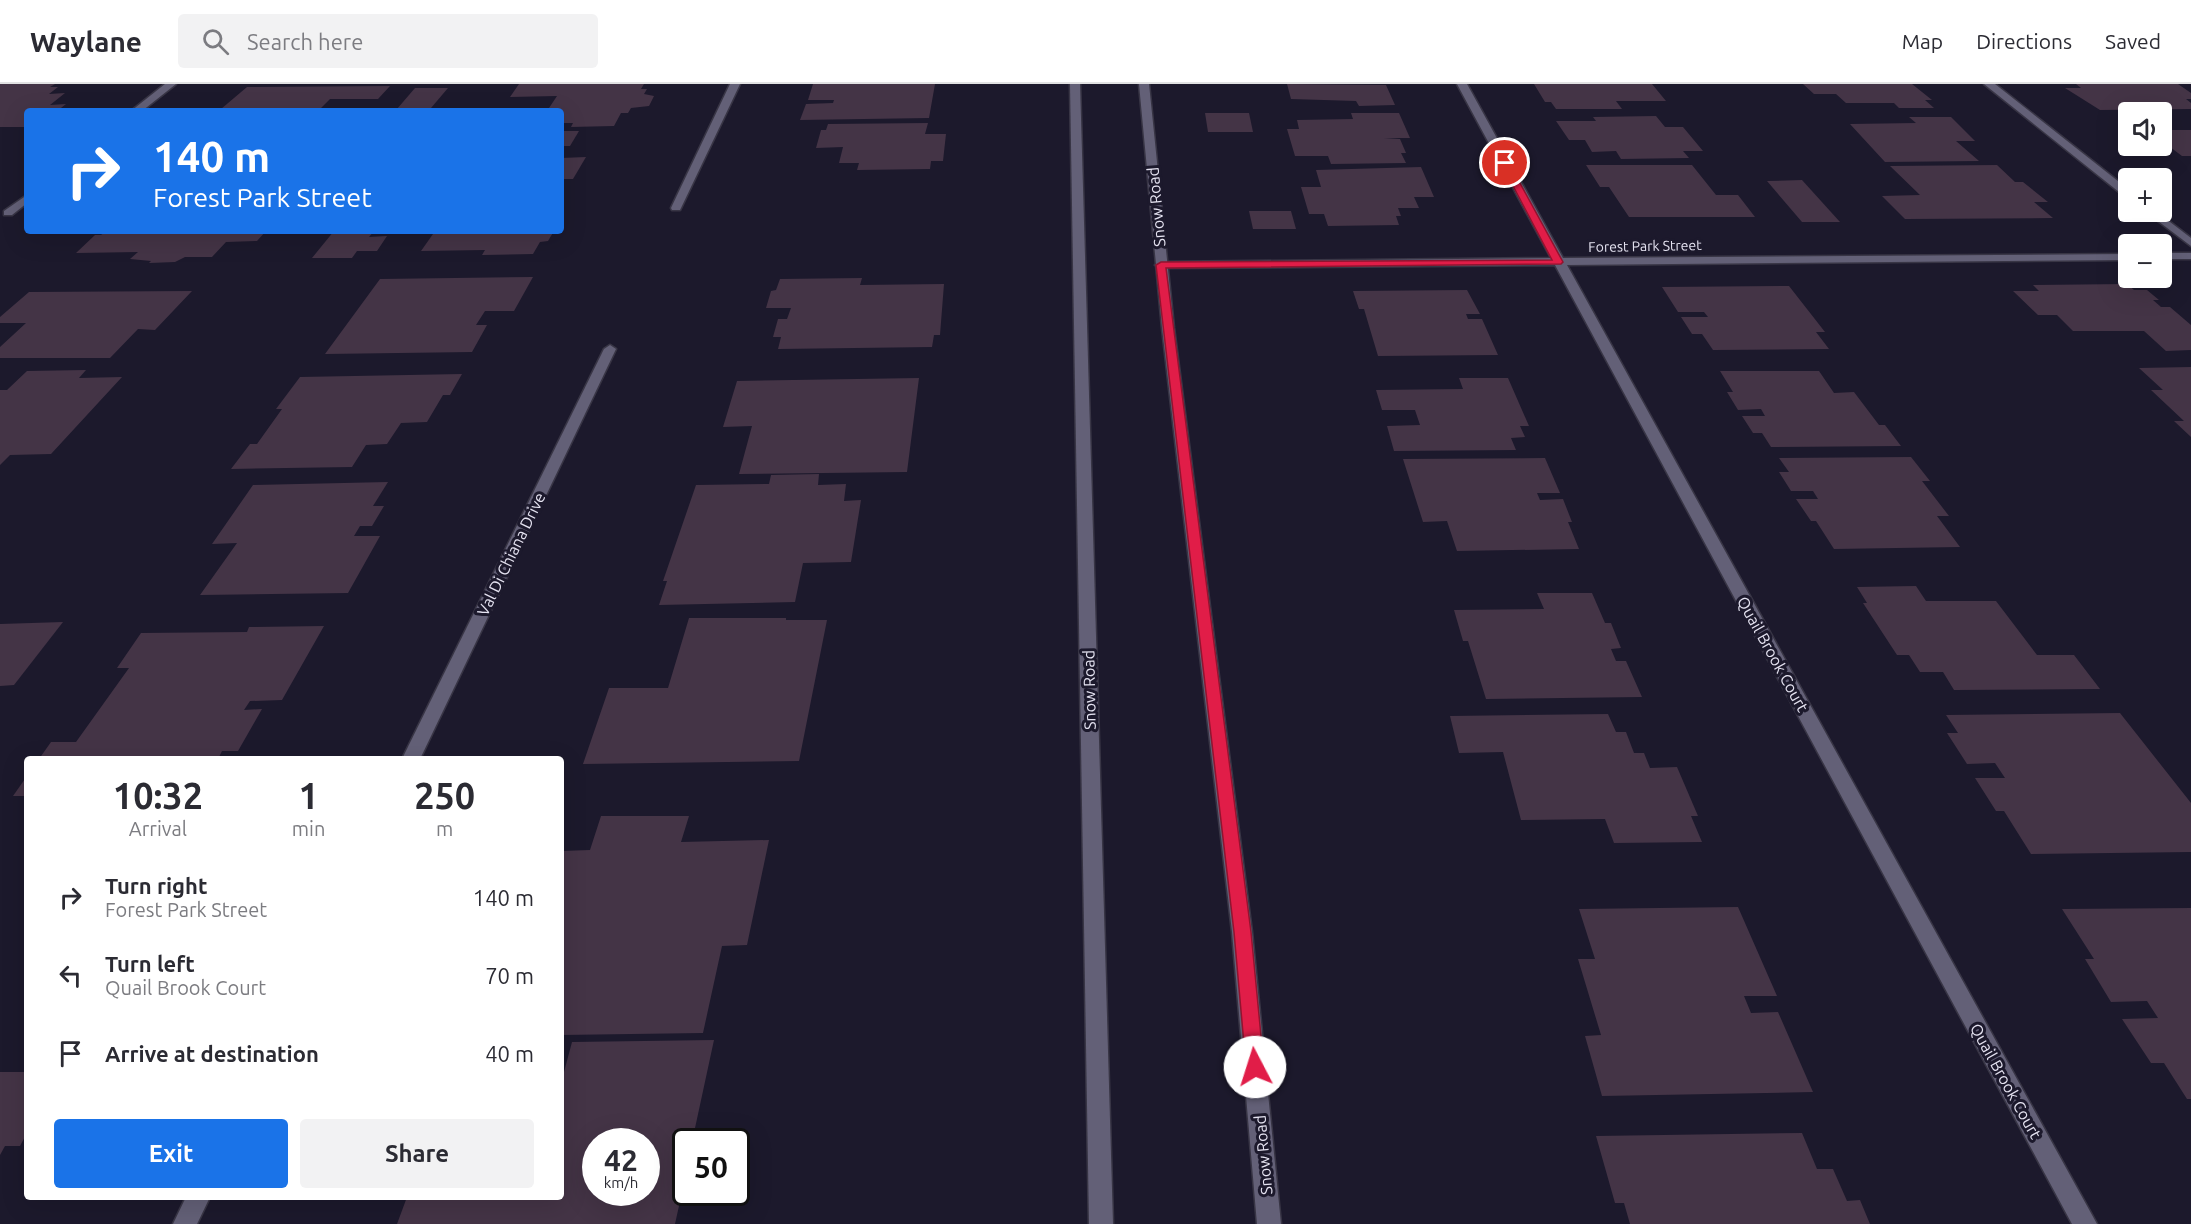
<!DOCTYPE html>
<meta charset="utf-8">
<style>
body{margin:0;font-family:Ubuntu,sans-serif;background:#f2f2f3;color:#2b2b33;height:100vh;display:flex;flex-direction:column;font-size:22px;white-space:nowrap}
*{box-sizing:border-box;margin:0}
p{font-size:20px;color:#7c7c81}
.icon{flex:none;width:33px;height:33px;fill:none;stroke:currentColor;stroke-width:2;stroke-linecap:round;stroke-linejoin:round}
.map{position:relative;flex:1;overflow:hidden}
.drawer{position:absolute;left:24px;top:672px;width:540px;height:444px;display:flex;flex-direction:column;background:#fff;border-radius:6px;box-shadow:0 6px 24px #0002}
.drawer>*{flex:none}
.hud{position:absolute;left:24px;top:24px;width:540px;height:126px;border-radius:6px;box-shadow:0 6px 24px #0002;background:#1a73e8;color:#fff;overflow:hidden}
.buttons{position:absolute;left:2118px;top:18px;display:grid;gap:12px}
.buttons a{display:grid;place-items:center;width:54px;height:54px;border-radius:6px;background:#fff;box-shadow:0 6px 24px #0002;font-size:30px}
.speed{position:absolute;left:582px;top:1044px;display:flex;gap:12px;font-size:30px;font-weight:700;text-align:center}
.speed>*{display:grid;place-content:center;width:78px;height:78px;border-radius:50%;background:#fff;box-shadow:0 6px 24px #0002;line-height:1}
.speed small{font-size:15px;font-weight:400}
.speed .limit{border:3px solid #111;border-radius:9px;background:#fff;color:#111}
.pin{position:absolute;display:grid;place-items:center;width:51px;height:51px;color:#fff;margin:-26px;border:3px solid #fff;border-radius:50%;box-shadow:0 2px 6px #0007}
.me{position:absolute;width:66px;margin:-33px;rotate:355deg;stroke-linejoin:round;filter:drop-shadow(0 0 4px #0008)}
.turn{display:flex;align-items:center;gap:21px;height:126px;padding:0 30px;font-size:27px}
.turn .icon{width:78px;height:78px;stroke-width:2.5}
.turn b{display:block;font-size:42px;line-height:51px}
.eta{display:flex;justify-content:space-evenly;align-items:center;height:102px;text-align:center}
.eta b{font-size:36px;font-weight:700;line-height:42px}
.primary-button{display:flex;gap:12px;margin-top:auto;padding:12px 30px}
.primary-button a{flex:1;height:69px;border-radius:6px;background:#1a73e8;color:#fff;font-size:24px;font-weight:700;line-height:69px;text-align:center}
.primary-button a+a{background:#f2f2f3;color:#2b2b33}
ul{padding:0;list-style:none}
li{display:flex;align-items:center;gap:18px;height:78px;padding:0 30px}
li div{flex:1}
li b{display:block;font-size:22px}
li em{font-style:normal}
header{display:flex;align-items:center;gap:36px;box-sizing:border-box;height:84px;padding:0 30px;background:#fff;border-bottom:2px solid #e1e1e2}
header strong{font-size:28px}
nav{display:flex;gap:33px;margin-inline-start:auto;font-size:21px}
.search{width:420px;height:54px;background:#f2f2f3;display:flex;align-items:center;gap:15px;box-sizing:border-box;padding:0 21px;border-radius:6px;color:#7c7c81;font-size:22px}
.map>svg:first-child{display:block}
.building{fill:#443446;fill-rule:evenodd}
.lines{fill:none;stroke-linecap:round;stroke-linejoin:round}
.minor-casing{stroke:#383545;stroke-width:3}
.secondary-casing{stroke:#383545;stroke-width:3}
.minor{fill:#636077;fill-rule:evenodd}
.secondary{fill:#636077;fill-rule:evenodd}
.route{fill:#e11d48;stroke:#92132f;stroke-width:1.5}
.labels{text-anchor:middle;stroke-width:6;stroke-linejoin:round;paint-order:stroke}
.far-street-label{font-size:14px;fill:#e5e3f1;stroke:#1c192c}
.street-label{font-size:16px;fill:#e5e3f1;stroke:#1c192c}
</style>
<header>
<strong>Waylane</strong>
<div class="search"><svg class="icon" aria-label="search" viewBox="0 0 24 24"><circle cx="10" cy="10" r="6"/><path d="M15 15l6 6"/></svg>Search here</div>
<nav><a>Map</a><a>Directions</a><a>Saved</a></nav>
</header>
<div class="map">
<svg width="2191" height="1140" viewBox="0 0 2191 1140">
<rect width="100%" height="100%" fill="#1c192c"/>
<g class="building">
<path d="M0,0H55L50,3H58L49,10L65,9L50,21L66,20L57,27H27V43H0Z"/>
<path d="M519,0H644L641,5H647L644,10L654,12L649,22L631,24L628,29H621L614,42L571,43L573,39H561V27H547L557,12L510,13Z"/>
<path d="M813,0H935L929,34L800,36L806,20L833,19L834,16H808Z"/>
<path d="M1287,0L1386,1L1395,21L1359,22L1356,17L1291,15Z"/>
<path d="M1534,0H1652L1666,17H1616L1622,25H1556L1551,18H1545Z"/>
<path d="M1803,0H1912L1932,16H1925L1934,24H1899L1894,19H1846L1836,10H1814Z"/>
<path d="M2076,0H2178L2191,9V15H2186L2191,19V25L2100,26L2065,4H2081Z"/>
<path d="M390,2L378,15H330L318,27L221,25L247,3Z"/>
<path d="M415,4H448L431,24L397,25Z"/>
<path d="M1205,29H1249L1253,48H1208Z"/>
<path d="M1351,29H1399L1410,54H1384L1400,55L1406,69H1401L1406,79L1331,80L1328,72H1295L1287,45H1299L1297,36L1353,35Z"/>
<path d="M1656,32L1665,43H1683L1703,67H1683L1689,74L1621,75L1616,67L1592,68L1585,56H1569L1556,37H1596L1593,33Z"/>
<path d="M1909,33H1951L1975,57H1956L1979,77L1885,78L1850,40L1916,39Z"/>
<path d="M928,39L925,50H946L943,77H931L930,85L857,86L859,79H839L843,63L816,64L821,46H826L828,40Z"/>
<path d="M2162,43L2165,46H2191V72H2182L2170,63H2162Z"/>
<path d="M561,47H579L570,62H561Z"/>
<path d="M586,73L573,95H561V74Z"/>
<path d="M1586,81H1692L1716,111H1738L1755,133H1629L1609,103H1600Z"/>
<path d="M1997,81L2015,98H2023L2048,118H2034L2053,134L1905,135L1882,112L1920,111L1890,82Z"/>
<path d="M1421,83L1434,113H1414L1419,124H1398L1401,132H1396L1399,141L1328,142L1324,130H1309L1301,103H1321L1316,86Z"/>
<path d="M1802,96L1840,138H1802L1767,97Z"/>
<path d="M1249,127H1291L1296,145H1253Z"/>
<path d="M106,147H266L257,157L226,158L212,173H185L175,178L149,179L151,177L130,175L138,168L76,169L95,151H101Z"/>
<path d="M334,147H374L369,153L387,152L377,167H357L352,174H312Z"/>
<path d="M420,147H554L548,157L540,158L533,170L482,171L485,166L421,167L433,150H417Z"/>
<path d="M533,193L514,227H485L476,241H487L472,268L325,270L380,195Z"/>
<path d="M862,194L860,201L944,200L940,251H934L932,263L778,265L781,253H773L778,235H787L791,224H766L771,207L776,206L780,195Z"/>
<path d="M2127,200L2134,206H2147L2159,216H2153L2161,223H2170L2191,241V266L2166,267L2144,247H2073L2057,231H2038L2013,207H2039L2033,201Z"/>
<path d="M1789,202L1825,248H1816L1829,265L1713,266L1702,250H1692L1681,233H1708L1704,228H1678L1662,203Z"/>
<path d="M1467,206L1480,230H1466L1468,235H1482L1498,271L1378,272L1364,225H1359L1353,207Z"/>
<path d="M192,207L155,246L138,245L110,274H0V263L26,239H0V233L29,208Z"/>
<path d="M2191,283V353L2174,337H2184L2151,306H2163L2139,284Z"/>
<path d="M86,286L79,294L122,293L51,370L10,371L0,381V306H7L27,287Z"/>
<path d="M1720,287H1819L1834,309L1854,308L1879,341H1885L1901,362L1771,363L1762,349H1753L1742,332H1765L1761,325L1738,326L1727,308H1733Z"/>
<path d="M462,290L450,311H443L427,338L401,339L387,360L366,361L352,383L231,385L250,360H257L282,325H276L300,293Z"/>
<path d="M919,294L907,388L739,390L752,342L723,343L737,297Z"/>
<path d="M1459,294H1508L1529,342H1520L1525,353L1511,354L1516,366L1394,367L1387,342L1420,341L1415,326H1382L1376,306L1463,305Z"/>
<path d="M1911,373L1930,397H1922L1949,432H1937L1960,463L1834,465L1816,437H1811L1796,415H1818L1813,407H1791L1779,388H1789L1779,374Z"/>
<path d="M1545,374L1560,409H1537L1540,416L1563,415L1572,438H1568L1579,465L1457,467L1447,437L1423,438L1403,375Z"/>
<path d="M819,390L818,401L846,400L844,417L861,416L851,478L803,479L795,518L659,521L667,497H663L696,401L769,400L771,391Z"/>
<path d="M388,398L373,422H384L372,442H360L354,452H380L348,509L200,511L237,459L212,460L253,401Z"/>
<path d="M1916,502L1926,517H1996L2037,571H2074L2100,605L1954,606L1943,588H1920L1909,571H1897L1863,519H1867L1857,503Z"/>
<path d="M1537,509H1592L1605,539H1611L1621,564L1611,565L1616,577H1626L1642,613L1486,615L1468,557H1463L1454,526L1544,525Z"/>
<path d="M689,534H786V536H827L799,677L583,680L609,604H668Z"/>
<path d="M63,538L14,601L0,602V540Z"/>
<path d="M324,542L282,616L250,617L244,626L262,625L238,667H222L218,675H39L51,658H76L129,584H117L141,549L247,548L249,543Z"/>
<path d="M2120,629L2191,719V768L2031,770L2004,727H1996L1975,694H2005L1995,679L1967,680L1947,649H1958L1946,631Z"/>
<path d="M1608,630L1616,648H1626L1634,669H1644L1650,684L1677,683L1698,732H1691L1702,758L1614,759L1605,735L1521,736L1503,668L1459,669L1450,632Z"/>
<path d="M27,692V712H13Z"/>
<path d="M601,732H689L681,758L769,756L747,861L722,862L703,949L561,951V767L590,766Z"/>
<path d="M1738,823L1777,912H1744L1751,929L1778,928L1813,1008L1602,1012L1585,952L1601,951L1578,875H1595L1579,825Z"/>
<path d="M2191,824V1015H2187L2164,979H2151L2122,935L2158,934L2147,917L2111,918L2085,875H2094L2062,825Z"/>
<path d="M714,956L692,1058H686V1090L675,1140H397L407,1113H561V988H564L572,958ZM596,1058H646V1108H596Z"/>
<path d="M0,988H27V1049L20,1062H5L0,1071Z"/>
<path d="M1802,1049L1817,1085H1833L1847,1117L1860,1116L1870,1140H1630L1624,1119H1615L1596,1052Z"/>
</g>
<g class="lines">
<g class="minor-casing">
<g id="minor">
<path d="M165,0H176L142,27H131Z"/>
<path d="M730,0H740L681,124L680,126H672L671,124Z"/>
<path d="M1457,0H1467L1563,174L2128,170V176L1567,181L2097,1140H2072L1555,181L1161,184L1155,181L1161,178L1551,174Z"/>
<path d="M1984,0H1995L2128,105V113L2124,112Z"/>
<path d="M27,111V119L12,131H4V127Z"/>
<path d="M2146,128H2157L2191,154V162Z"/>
<rect x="2162" y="169" width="29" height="6"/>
<path d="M610,261L616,265L420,675H402L604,265Z"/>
<path d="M186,1113H210L197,1140H173Z"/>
</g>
</g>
<g class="secondary-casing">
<g id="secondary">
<path d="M1070,0H1080L1113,1140H1089Z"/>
<path d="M1139,0H1149L1174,244L1252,848L1281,1140H1257L1232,848L1162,244Z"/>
</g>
</g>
<use href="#minor" class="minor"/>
<use href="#secondary" class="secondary"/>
</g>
<path class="route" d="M1505,77L1509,79L1563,178L1561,180L1166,184L1251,848L1264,983L1261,989L1255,991L1248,989L1246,983L1234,848L1156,181L1161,178L1552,176L1501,79Z"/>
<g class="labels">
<g class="far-street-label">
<text transform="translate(1645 162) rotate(-1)" y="5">Forest Park Street</text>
</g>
<g class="street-label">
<text transform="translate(1156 123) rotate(-95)" y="6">Snow Road</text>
<text transform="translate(511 470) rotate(-64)" y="6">Val Di Chiana Drive</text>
<text transform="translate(1773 570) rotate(61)" y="6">Quail Brook Court</text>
<text transform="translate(1089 606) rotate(-91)" y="6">Snow Road</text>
<text transform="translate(2006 997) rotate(61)" y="6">Quail Brook Court</text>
<text transform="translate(1263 1071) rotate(-95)" y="6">Snow Road</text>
</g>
</g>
</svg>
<div class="buttons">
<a><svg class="icon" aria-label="sound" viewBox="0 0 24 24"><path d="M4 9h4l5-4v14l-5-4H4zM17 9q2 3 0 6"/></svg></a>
<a>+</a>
<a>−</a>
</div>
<div class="speed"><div>42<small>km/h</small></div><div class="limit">50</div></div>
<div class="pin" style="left:1505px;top:79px;background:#d93025"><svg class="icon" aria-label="arrive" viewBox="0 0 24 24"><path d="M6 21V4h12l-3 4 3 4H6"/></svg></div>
<svg class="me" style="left:1255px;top:983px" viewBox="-20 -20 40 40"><circle r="19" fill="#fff"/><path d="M0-13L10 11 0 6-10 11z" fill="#e11d48"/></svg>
<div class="hud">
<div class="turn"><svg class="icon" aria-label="right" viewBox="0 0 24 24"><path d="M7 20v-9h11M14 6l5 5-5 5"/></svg><div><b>140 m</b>Forest Park Street</div></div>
</div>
<section class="drawer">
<div class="eta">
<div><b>10:32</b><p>Arrival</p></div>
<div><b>1</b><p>min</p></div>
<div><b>250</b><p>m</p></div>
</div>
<ul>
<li><svg class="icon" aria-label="right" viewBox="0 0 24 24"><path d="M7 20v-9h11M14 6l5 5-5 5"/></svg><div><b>Turn right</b><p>Forest Park Street</p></div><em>140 m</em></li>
<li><svg class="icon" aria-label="left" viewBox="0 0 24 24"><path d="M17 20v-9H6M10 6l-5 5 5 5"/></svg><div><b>Turn left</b><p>Quail Brook Court</p></div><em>70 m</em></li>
<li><svg class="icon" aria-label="arrive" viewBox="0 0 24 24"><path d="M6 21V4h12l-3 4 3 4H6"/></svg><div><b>Arrive at destination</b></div><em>40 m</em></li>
</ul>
<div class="primary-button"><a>Exit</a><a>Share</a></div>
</section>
</div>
